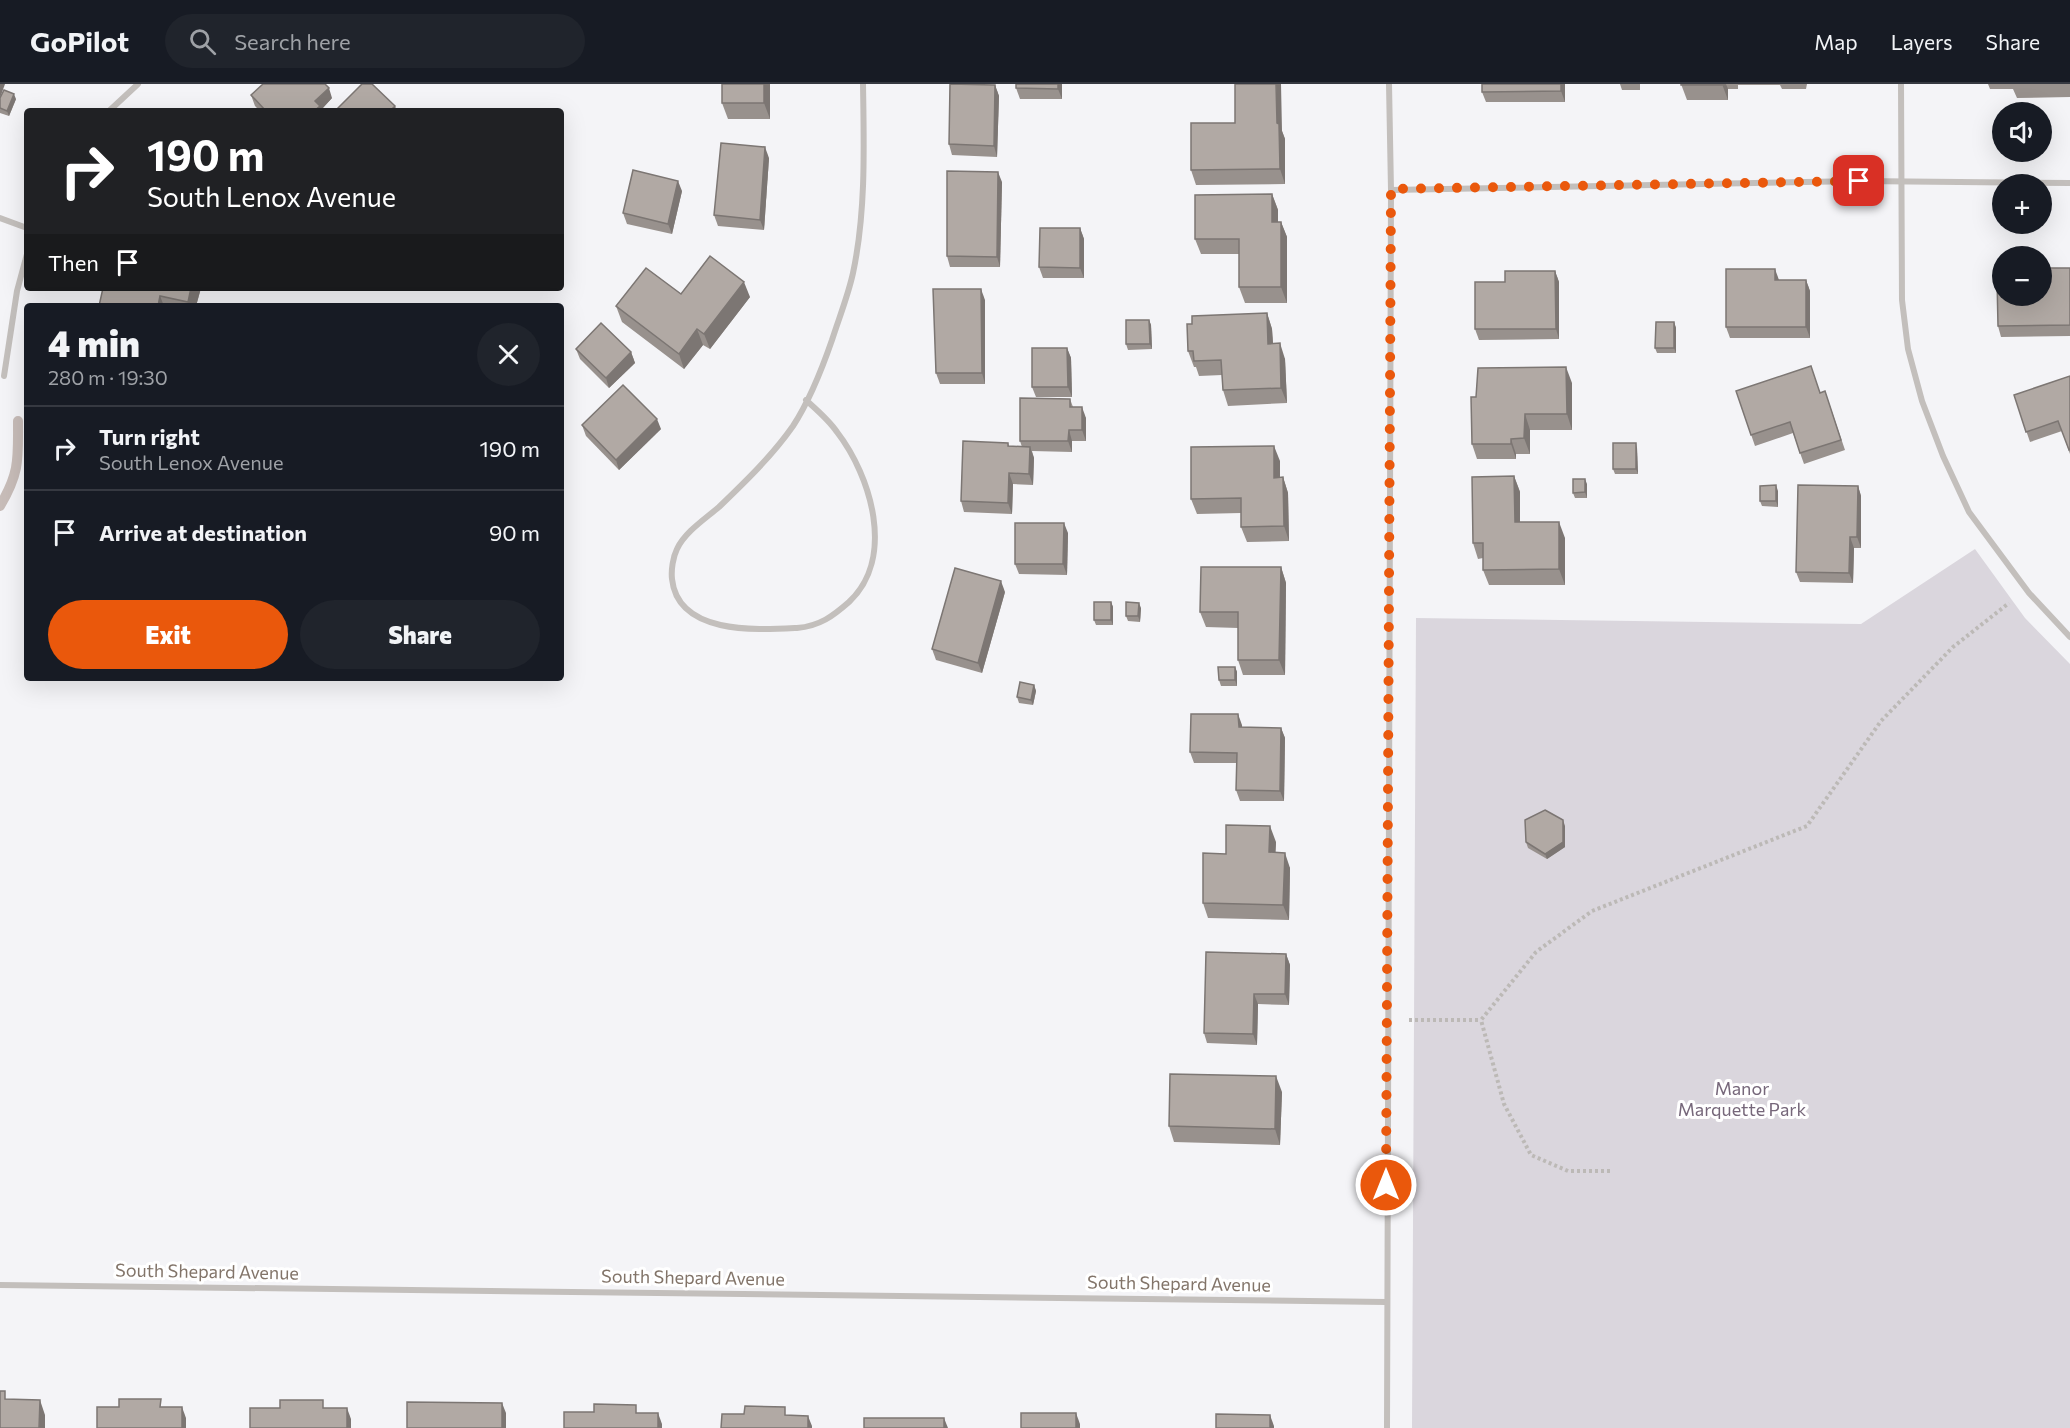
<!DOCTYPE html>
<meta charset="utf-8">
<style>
body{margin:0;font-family:Commissioner,sans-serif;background:#20242c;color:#f1f3f6;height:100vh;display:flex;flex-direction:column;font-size:22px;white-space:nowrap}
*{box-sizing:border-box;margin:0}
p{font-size:20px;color:#9ea1a6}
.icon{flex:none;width:33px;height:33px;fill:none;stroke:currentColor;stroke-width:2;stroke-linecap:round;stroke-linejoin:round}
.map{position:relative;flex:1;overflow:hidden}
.drawer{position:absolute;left:24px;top:219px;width:540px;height:378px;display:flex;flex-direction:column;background:#171b24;border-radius:6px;box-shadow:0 6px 24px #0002}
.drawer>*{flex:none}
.banner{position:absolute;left:24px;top:24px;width:540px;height:183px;border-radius:6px;box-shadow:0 6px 24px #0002;background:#202124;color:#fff;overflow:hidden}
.fabs{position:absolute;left:1992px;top:18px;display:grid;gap:12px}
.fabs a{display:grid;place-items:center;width:60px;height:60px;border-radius:50%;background:#171b24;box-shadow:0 6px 24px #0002;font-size:30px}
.pin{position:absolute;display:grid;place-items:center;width:51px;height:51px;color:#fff;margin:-26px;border-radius:12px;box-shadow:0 3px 9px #0006}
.me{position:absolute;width:66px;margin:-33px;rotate:0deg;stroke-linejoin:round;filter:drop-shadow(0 0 4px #0008)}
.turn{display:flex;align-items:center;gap:21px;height:126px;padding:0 24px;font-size:27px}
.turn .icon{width:78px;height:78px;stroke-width:2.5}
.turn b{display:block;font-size:42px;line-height:51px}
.then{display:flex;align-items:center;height:57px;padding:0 24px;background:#0003;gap:12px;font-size:22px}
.round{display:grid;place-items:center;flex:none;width:63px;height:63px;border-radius:32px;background:#20242c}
.head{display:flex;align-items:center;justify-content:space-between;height:102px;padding:0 24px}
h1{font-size:36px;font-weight:800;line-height:45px}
.button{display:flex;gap:12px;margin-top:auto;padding:12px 24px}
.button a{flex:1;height:69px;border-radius:36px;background:#ea580c;color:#fff;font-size:24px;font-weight:800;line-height:69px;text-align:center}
.button a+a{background:#20242c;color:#f1f3f6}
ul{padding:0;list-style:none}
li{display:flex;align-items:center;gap:18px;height:84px;padding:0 24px;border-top:2px solid #363941}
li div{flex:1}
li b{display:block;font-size:22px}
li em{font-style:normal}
header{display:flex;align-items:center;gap:36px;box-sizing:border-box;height:84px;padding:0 30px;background:#171b24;border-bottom:2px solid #363941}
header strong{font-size:28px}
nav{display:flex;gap:33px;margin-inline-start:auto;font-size:21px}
.search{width:420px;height:54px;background:#20242c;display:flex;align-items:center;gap:15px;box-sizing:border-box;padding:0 21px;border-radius:33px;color:#9ea1a6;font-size:22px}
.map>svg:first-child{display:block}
.green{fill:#dad6dd}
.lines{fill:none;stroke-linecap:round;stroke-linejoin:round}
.stream{stroke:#c7bcb8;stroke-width:10}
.path{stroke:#bcb9b6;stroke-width:4;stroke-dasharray:3 3;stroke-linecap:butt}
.minor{stroke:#c3bfbc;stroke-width:6}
.wall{fill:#98918d}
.shaded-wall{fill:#7c7673}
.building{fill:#b1a9a4;stroke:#7c7673;stroke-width:1.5}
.route{stroke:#ea580c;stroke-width:10;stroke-dasharray:0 18}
.labels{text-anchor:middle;stroke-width:6;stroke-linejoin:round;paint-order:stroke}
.park-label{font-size:18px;fill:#76677a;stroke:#fff}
.street-label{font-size:18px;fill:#827469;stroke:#fff}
</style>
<header>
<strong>GoPilot</strong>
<div class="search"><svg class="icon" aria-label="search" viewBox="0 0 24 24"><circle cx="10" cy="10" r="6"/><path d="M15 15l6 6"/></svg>Search here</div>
<nav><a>Map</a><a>Layers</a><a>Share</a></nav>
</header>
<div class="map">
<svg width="2070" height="1344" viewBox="0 0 2070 1344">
<rect width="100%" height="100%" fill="#f4f4f7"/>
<path class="green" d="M1975,465L2025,534L2070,580V1344H1412L1416,534L1861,540Z"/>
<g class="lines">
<path class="stream" d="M0,422C20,388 18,375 18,337"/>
<g class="path">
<path d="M1409,936H1481"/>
<path d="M1610,1087H1568L1531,1071L1504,1020L1481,936L1536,868L1592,827L1807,742L1881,637L1953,563L2009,519"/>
</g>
<g class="minor">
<path d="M1901,0L1902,216L1908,265L1922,317L1943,372L1969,428L2029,509L2070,553"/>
<path d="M109,27L138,0"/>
<path d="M1391,106L1859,97L2070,99"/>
<path d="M0,134L27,144"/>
<path d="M4,292L17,207L27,170"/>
<path d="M806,316C817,326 829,336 837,348C871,392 896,474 849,518C833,532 820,542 797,544C757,546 678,551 672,495C671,486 673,473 677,465C685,448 705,435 719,423C745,398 772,372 793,342C810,316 822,285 832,256C839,234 848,212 853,189C866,128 864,63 863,0"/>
<path d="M0,1201L1386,1218"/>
<path d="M1387,1344L1391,106L1389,0"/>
</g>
</g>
<g class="wall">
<path d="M722,0H770V35H728L722,19Z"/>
<path d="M1016,0H1062V15H1020L1016,4Z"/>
<path d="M1565,0V18H1486L1482,8Z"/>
<path d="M1620,0H1640V6H1622Z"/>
<path d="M1681,0H1807L1806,5H1782L1780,1H1738V5H1728V16H1687Z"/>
<path d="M1988,0H2070V13L2017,14L2013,5H1990Z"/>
<path d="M995,1L999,12L997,73L952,71L949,60Z"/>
<path d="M251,11L332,14L321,26L322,27H260L255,22Z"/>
<path d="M0,14L16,15L9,32L0,29Z"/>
<path d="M1282,47L1285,55V100L1196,101L1191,86Z"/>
<path d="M769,74L764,146L718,142L714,131Z"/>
<path d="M1002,98L1000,183H950L947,172Z"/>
<path d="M682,107L672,150L627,140L623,129Z"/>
<path d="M1272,110L1278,126V138H1281L1287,153V219H1245L1239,203V170H1201L1195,155Z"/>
<path d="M1080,144L1084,155V194H1043L1039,183Z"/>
<path d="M2070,184V252L2001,253L1998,242L2002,212Z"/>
<path d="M1555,187L1559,198V255L1479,256L1475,245Z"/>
<path d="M1779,196H1806L1810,207V254H1730L1726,243Z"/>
<path d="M201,204L196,222H99Z"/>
<path d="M681,210L750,213L710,265L703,261L684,285L622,238L616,222Z"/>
<path d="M985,216V300H940L936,289Z"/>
<path d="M1267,229L1272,245L1273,260L1285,275L1287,319L1228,322L1223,306L1222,291L1199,292L1196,283H1194L1188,267L1192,240Z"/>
<path d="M1149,236L1151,241L1152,265L1128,266L1126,260Z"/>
<path d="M1674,238L1676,244V269H1657L1655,264Z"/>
<path d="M1067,264L1071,274L1072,313H1036L1032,303Z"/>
<path d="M576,265L631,268L635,279L609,304L580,275Z"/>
<path d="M2070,292V370L2062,347L2030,358L2014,311Z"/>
<path d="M1572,299V346H1530V370H1516V375H1477L1472,360L1476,313Z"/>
<path d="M1736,307L1820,309L1825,307L1845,366L1804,380L1793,349L1755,362Z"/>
<path d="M1070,315L1073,323L1086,334V357H1072V368L1032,367L1034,374L1033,401L1013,400L1012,430L964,428L961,417L1008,359L1009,362L1022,363L1020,357Z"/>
<path d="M582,341L661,345L619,386L586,352Z"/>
<path d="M1637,364L1638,390H1615L1613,385Z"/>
<path d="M1280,377V393H1283L1288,409L1289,457L1247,458L1241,443V429L1197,430L1191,415Z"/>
<path d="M1514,392L1520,408V438L1565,454V501H1489L1483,486V474L1478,475L1473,459Z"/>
<path d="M1587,400V414H1575L1573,409Z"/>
<path d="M1858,402L1861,412V464H1854L1853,499L1800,498L1796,488Z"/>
<path d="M1778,407V423L1762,422L1760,417Z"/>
<path d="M1068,449L1067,491L1019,490L1015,480Z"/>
<path d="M1281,483L1286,499L1285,591H1243L1238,576V544L1206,543L1200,528Z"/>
<path d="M1005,508L982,589L936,576L932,565Z"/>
<path d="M1111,518L1113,523V541H1096L1094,536Z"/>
<path d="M1141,524L1140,538L1128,537L1126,532Z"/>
<path d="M1235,583L1237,588V602H1221L1219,596Z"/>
<path d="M1034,601L1036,607L1033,621L1019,619L1017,613Z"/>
<path d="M1242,641V643L1281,644L1285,654L1284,717H1240L1236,706L1237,679H1194L1190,668Z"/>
<path d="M1565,742V763L1547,775L1528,764L1526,758Z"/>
<path d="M1276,758L1275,768L1290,784L1289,836L1208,834L1203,819L1226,770Z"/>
<path d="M1286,870L1290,881L1289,921L1258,920L1257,961L1207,959L1204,949Z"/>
<path d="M1282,1008L1280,1061L1174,1058L1169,1042Z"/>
</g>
<g class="shaded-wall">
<path d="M0,0H5L0,14Z"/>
<path d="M764,0H770V35L764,19Z"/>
<path d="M1058,0H1062V15L1058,5Z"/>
<path d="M1276,0H1281L1282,47L1285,55V100L1280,85L1277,39Z"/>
<path d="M1561,0H1565V18L1561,7Z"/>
<path d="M1722,0H1726L1728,5V16Z"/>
<path d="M995,1L999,12L997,73L994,62Z"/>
<path d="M329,4L332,14L321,26L322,27H314L315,17Z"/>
<path d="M14,10L16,15L9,32L7,27Z"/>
<path d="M395,22L397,27H390Z"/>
<path d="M765,63L769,74L764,146L760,136Z"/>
<path d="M998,88L1002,98L1000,183L997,173Z"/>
<path d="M678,97L682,107L672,150L668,140Z"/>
<path d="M1272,110L1278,126V154L1272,138Z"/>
<path d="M1281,138L1287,153V219L1281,203Z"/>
<path d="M1080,144L1084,155V194L1080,184Z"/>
<path d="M1775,185L1779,196H1775Z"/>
<path d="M1555,187L1559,198V255L1556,245Z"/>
<path d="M1806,196L1810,207V254L1806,243Z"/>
<path d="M744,198L750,213L710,265L704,250Z"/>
<path d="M191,204H201L196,222H189L188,218Z"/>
<path d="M981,205L985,216V300L982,289Z"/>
<path d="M160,212L164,222H158Z"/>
<path d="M1267,229L1272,245L1274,275L1268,260Z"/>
<path d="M1149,236L1151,241L1152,265L1150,260Z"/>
<path d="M1674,238L1676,244V269L1674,264Z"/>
<path d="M697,245L703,261L684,285L679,270Z"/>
<path d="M1280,259L1285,275L1287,319L1281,304Z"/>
<path d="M1067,264L1071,274L1072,313L1068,303Z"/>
<path d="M631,268L635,279L609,304L606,294Z"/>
<path d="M1566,283L1572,299V346L1567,330Z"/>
<path d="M1082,323L1086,334V357L1082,346Z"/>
<path d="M1525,330L1530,346V370L1524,354Z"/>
<path d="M657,335L661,345L619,386L616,376Z"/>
<path d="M1069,346L1072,357V368L1068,357Z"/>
<path d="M1511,355L1516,370V375L1511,360Z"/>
<path d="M1636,359L1637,364L1638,390L1636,385Z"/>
<path d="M1274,362L1280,377V409L1274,394Z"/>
<path d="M1030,363L1034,374L1033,401L1029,390Z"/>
<path d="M1009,389L1013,400L1012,430L1008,419Z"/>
<path d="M1514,392L1520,408V454L1515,438Z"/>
<path d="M1283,393L1288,409L1289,457L1284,442Z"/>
<path d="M1585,395L1587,400V414L1585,408Z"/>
<path d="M1776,401L1778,407V423L1776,417Z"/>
<path d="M1858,402L1861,412V464L1857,453Z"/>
<path d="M1559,438L1565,454V501L1559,485Z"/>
<path d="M1064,439L1068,449L1067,491L1063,480Z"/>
<path d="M1850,453L1854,464L1853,499L1849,489Z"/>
<path d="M1281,483L1286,499L1285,591L1279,576Z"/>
<path d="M1001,497L1005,508L982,589L978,579Z"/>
<path d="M1111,518L1113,523V541L1111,536Z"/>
<path d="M1139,519L1141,524L1140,538L1138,532Z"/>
<path d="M1235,583L1237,588V602L1235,596Z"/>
<path d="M1034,601L1036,607L1033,621L1031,616Z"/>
<path d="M1238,630L1242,641L1243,654L1239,643Z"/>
<path d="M1281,644L1285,654L1284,717L1280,707Z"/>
<path d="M1563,736L1565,742V763L1547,775L1545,770Z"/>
<path d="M1270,742L1276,758L1275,784L1269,768Z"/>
<path d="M1285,769L1290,784L1289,836L1283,821Z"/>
<path d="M1286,870L1290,881L1289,921L1285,910Z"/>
<path d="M1254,910L1258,920L1257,961L1253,950Z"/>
<path d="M1276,992L1282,1008L1280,1061L1275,1045Z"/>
<path d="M40,1316L45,1331V1344H39Z"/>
<path d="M502,1319L506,1329V1344H502Z"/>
<path d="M182,1323L186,1334V1344H182Z"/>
<path d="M347,1324L351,1335V1344H347Z"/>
<path d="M658,1329L662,1340V1344H658Z"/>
<path d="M1076,1329L1080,1340V1344H1076Z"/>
<path d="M1270,1331L1274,1342V1344H1270Z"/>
<path d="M808,1332L812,1342V1344H808Z"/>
<path d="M944,1334L948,1344H944Z"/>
</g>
<g class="building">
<path d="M263,0H325L329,4L315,17L320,22L314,27H266L251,11Z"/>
<path d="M362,0H372L395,22L390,27H339L337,25Z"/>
<rect x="722" y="0" width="42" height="19"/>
<path d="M950,0L995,1L994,62L949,60Z"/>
<path d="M1016,0H1058V5L1016,4Z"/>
<path d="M1235,0H1276L1277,39L1279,40L1280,85L1191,86V39H1235Z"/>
<path d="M1482,0H1561V7L1482,8Z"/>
<rect x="1681" y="0" width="41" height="1"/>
<path d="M4,6L14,10L7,27L0,24V14Z"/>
<path d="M721,59L765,63L760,136L714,131Z"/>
<path d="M633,86L678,97L668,140L623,129Z"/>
<path d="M947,87L998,88L997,173L947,172Z"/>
<path d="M1272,110V138H1281V203H1239V155H1195V111Z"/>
<path d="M1040,144H1080V184L1039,183Z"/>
<path d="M710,172L744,198L704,250L697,245L679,270L616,222L646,184L681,210Z"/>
<path d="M2042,184H2070V241L1998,242L1997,195H2002V212H2042Z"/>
<path d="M1726,185H1775V196H1806V243H1726Z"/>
<path d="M1505,187H1555L1556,245H1475V198H1505Z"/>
<path d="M103,204H191L188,218L160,212L158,222H99Z"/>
<path d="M933,205H981L982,289H936Z"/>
<path d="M1267,229L1268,260L1280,259L1281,304L1223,306L1221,276L1194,277L1193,267H1188L1187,240H1192V232Z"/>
<path d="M1126,236H1149L1150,260H1126Z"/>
<path d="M1656,238H1674V264H1655Z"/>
<path d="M601,239L631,268L606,294L576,265Z"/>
<path d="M1032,264H1067L1068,303H1032Z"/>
<path d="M1811,282L1820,309L1825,307L1841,356L1800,369L1790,338L1751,351L1736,307Z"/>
<path d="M1566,283L1567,330H1525L1524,354L1511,355V360H1472L1471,313H1476L1478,284Z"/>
<path d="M2070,292V365L2069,366L2058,337L2026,348L2014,311Z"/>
<path d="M623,301L657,335L616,376L582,341Z"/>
<path d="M1020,314L1070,315V323H1082V346H1069L1068,357H1020Z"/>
<path d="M963,357L1008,359V362L1030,363L1029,390L1009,389L1008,419L961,417Z"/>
<rect x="1613" y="359" width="23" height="26"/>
<path d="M1274,362V394L1283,393L1284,442L1241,443V414L1191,415V363Z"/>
<path d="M1514,392L1515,438H1559V485L1483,486V459H1473L1472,393Z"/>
<path d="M1573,395H1585V408L1573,409Z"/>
<path d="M1776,401V417H1760V402Z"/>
<path d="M1798,401L1858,402L1857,453H1850L1849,489L1796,488Z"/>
<path d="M1015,439H1064L1063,480H1015Z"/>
<path d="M1201,483H1281L1279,576H1238V528H1200Z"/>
<path d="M955,484L1001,497L978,579L932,565Z"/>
<rect x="1094" y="518" width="17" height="18"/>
<path d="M1126,518L1139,519L1138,532H1126Z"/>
<path d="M1218,583H1235V596H1219Z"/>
<path d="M1020,598L1034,601L1031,616L1017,613Z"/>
<path d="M1191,630H1238L1239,643L1281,644L1280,707L1236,706L1237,669L1190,668Z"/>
<path d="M1545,726L1563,736V758L1545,770L1526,758L1525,736Z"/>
<path d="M1226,741L1270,742L1269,768L1285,769L1283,821L1203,819V769L1226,770Z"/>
<path d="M1206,868L1286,870L1285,910H1254L1253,950L1204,949Z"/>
<path d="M1170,990L1276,992L1275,1045L1169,1042Z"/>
<path d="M0,1307H5V1315L40,1316L39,1344H0Z"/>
<path d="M119,1315H161L160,1323H182V1344H97V1323H119Z"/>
<path d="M280,1316H323V1324H347V1344H250V1324H280Z"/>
<path d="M407,1318L502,1319V1344H407Z"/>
<path d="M594,1320L636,1321V1329H658V1344H564V1328H594Z"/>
<path d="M745,1322L785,1323V1331L808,1332V1344H721L722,1330H744Z"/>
<rect x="1021" y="1329" width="55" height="15"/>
<path d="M1216,1330L1270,1331V1344H1216Z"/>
<rect x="864" y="1334" width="80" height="10"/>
</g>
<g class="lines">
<path class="route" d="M1386,1101L1391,105L1859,97"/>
</g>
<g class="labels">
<g class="park-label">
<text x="1742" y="1011">Manor<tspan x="1742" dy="21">Marquette Park</tspan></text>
</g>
<g class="street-label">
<text transform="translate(207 1188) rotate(1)" y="6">South Shepard Avenue</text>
<text transform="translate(693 1194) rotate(1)" y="6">South Shepard Avenue</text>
<text transform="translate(1179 1200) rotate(1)" y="6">South Shepard Avenue</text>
</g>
</g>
</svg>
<div class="fabs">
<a><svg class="icon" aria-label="sound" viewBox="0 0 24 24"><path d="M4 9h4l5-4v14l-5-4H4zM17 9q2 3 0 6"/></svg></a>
<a>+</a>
<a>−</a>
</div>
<div class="pin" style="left:1859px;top:97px;background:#d93025"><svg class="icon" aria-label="arrive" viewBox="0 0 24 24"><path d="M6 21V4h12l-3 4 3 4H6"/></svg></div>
<svg class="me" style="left:1386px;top:1101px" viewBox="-20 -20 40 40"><circle r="17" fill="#ea580c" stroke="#fff" stroke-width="3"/><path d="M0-11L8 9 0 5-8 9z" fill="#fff"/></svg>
<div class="banner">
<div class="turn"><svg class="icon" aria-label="right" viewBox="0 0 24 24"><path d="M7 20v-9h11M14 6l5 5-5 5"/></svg><div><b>190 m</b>South Lenox Avenue</div></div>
<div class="then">Then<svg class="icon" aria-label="arrive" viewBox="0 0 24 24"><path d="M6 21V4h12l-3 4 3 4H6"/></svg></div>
</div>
<section class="drawer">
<div class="head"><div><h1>4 min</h1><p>280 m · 19:30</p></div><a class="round"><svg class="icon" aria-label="close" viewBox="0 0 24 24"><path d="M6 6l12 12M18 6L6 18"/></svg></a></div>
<ul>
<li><svg class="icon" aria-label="right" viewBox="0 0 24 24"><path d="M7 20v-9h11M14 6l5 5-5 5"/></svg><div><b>Turn right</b><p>South Lenox Avenue</p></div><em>190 m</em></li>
<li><svg class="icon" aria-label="arrive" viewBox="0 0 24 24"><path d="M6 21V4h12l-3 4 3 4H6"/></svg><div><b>Arrive at destination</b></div><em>90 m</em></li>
</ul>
<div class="button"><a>Exit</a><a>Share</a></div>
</section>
</div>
